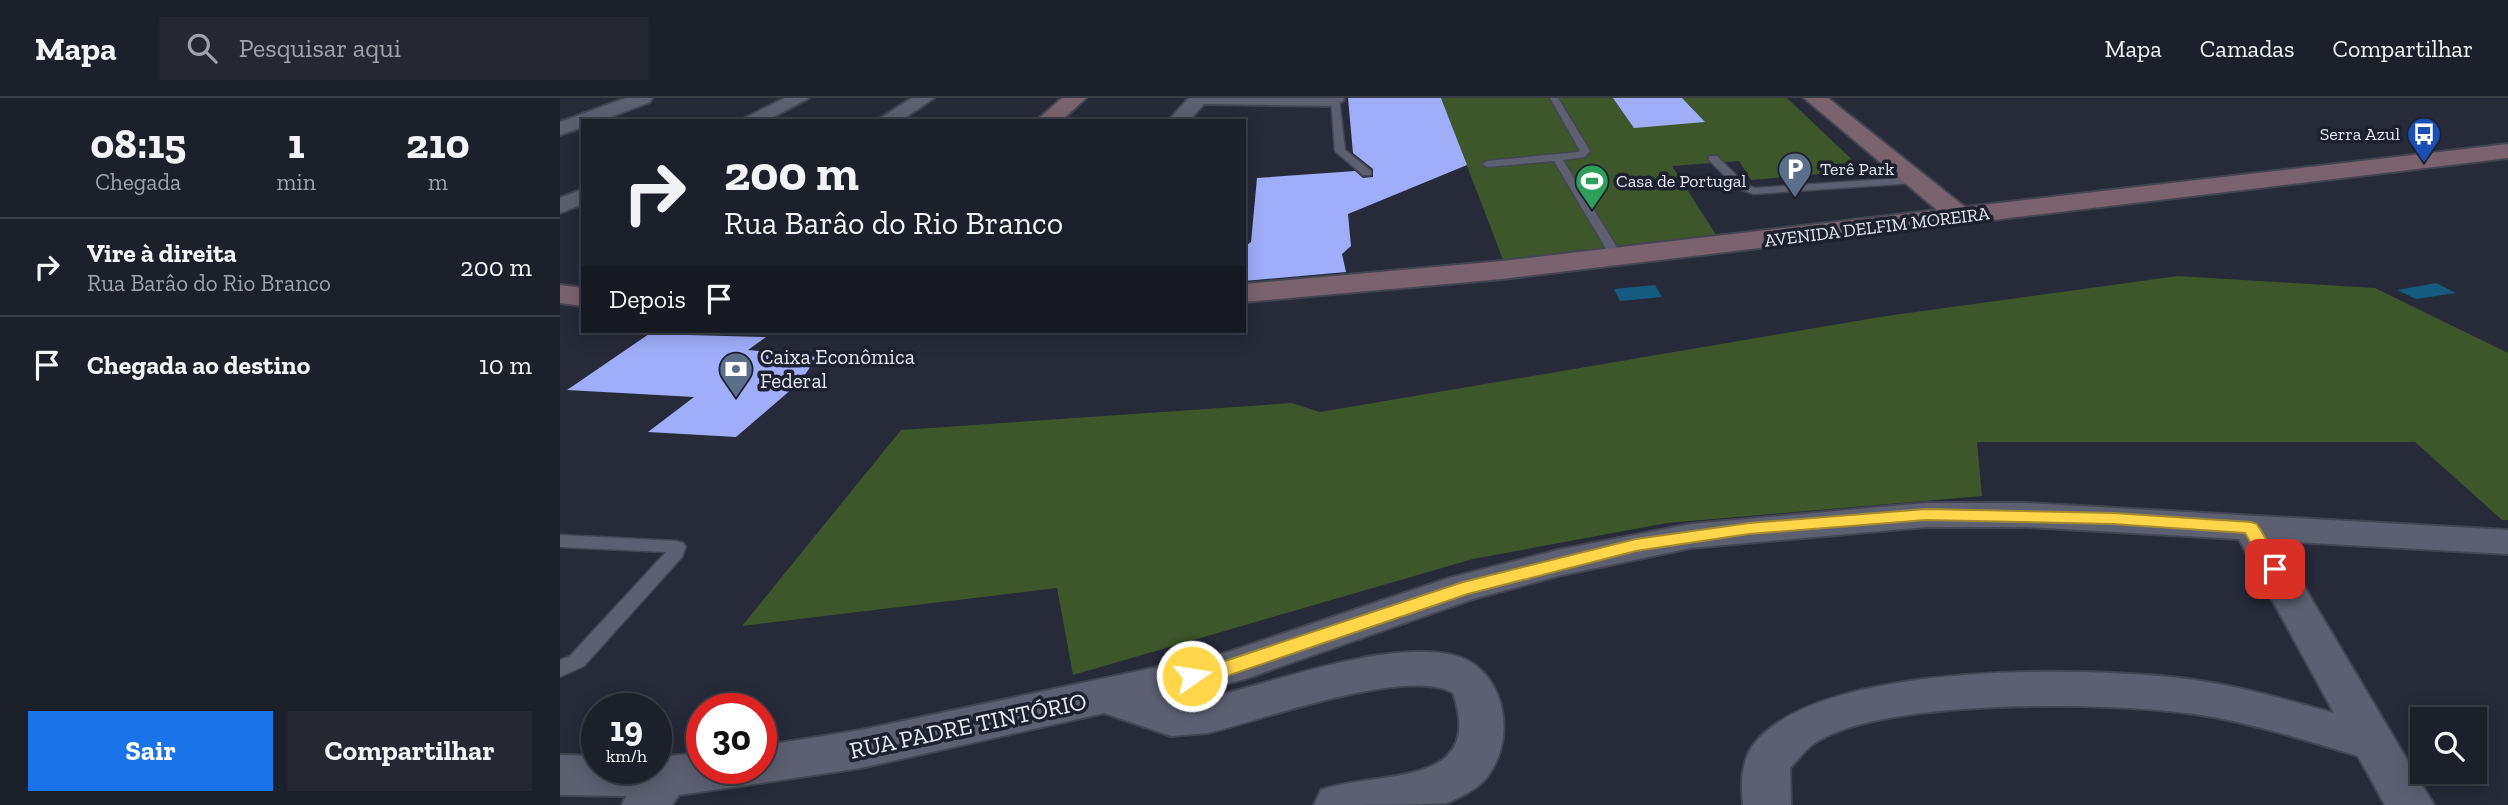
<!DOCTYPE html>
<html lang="pt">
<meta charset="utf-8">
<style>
body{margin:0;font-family:"Zilla Slab",serif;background:#252833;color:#f1f3f6;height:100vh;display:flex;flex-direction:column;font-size:26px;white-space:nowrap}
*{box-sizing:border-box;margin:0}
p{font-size:23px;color:#a0a3a9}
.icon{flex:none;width:38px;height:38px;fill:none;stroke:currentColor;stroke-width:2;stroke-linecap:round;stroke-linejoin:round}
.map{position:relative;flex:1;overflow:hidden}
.sheet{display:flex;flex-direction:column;background:#1c202b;width:560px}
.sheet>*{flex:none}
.guide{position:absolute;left:21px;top:21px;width:665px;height:214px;border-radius:0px;box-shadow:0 4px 18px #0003,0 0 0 2px #3a3e47;background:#1c202b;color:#f1f3f6;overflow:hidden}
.buttons{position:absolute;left:1850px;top:609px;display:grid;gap:14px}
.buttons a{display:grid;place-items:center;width:77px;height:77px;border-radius:0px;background:#1c202b;box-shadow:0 4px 18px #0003,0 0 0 2px #3a3e47;font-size:35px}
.speed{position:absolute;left:21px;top:595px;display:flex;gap:14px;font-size:35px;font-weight:700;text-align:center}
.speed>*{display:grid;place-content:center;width:91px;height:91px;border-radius:50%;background:#1c202b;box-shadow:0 4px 18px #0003,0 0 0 2px #3a3e47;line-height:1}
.speed small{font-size:18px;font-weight:400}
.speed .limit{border:10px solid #d22;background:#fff;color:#111}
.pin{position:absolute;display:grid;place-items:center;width:60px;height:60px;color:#fff;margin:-30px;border-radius:14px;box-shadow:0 4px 10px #0006}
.me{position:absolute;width:77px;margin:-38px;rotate:77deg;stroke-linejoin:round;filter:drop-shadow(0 0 5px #0008)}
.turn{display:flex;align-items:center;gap:24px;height:147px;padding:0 28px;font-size:32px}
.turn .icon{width:91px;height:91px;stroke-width:2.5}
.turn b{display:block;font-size:49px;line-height:60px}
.then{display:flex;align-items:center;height:66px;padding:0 28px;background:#0003;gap:14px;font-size:26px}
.eta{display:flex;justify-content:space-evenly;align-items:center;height:119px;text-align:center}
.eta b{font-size:42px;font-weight:700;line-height:49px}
.cta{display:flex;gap:14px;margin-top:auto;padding:14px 28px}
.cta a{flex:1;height:80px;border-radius:0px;background:#1a73e8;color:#fff;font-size:28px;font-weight:700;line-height:80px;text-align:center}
.cta a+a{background:#252833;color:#f1f3f6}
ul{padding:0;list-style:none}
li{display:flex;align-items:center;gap:21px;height:98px;padding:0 28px;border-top:2px solid #3a3e47}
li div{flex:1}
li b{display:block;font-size:26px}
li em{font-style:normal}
header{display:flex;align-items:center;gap:42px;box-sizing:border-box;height:98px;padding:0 35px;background:#1c202b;border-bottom:2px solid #3a3e47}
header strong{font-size:33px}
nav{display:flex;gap:38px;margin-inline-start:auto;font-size:24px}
.search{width:490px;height:63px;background:#252833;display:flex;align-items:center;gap:18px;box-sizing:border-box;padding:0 24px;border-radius:0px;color:#a0a3a9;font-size:26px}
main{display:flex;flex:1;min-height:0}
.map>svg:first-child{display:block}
.green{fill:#3d572a}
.water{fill:#145b7f}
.building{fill:#a0aefa}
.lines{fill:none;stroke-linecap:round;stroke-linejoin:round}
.lane-casing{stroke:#434552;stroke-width:3}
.street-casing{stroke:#434552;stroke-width:4}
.secondary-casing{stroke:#434552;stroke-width:4}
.lane{fill:#5c6071;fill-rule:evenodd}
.street{fill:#5c6071;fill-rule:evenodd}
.secondary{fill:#7a626e;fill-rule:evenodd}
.route{fill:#ffd54a;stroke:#a68a30;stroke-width:2}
.labels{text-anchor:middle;stroke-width:7;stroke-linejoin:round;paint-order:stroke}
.far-poi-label{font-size:18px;fill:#e5e7f2;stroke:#1d202e;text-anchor:start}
.far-street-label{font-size:18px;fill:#e5e7f2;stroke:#1d202e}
.poi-label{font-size:21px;fill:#e5e7f2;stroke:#1d202e;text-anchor:start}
.near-street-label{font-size:24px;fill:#e5e7f2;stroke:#1d202e}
</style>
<header>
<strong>Mapa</strong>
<div class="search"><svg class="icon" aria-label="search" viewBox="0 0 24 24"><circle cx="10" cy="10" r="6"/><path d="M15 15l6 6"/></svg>Pesquisar aqui</div>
<nav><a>Mapa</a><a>Camadas</a><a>Compartilhar</a></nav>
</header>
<main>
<section class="sheet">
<div class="eta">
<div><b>08:15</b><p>Chegada</p></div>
<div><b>1</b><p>min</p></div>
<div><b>210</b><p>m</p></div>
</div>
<ul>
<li><svg class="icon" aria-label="right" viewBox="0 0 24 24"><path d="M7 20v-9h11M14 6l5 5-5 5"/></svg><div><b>Vire à direita</b><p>Rua Barâo do Rio Branco</p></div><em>200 m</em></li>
<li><svg class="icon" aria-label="arrive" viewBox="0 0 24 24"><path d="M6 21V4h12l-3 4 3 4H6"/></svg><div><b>Chegada ao destino</b></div><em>10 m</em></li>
</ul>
<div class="cta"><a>Sair</a><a>Compartilhar</a></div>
</section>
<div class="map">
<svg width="1948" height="707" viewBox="0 0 1948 707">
<rect width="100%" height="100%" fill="#262a39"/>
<g class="green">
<path d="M881,0H1227L1303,72L1191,82L1179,63L1112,68L1160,143L945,167Z"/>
<path d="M1618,178L1815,190L1948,255V422H1942L1855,344H1417L1422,398L1107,425L913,461L513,577L497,490L182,528L341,332L732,305L760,314L1326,218Z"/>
</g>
<g class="water">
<path d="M1876,185L1896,195L1856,201L1837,192Z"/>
<path d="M1095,187L1102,199L1060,203L1054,191Z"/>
</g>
<g class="building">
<path d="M788,0H881L907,67L788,116L791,148L782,156L786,174L684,183V149L691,144L697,80L795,73L803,80L813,79V71L793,55Z"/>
<path d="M1053,0H1122L1145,24L1074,30Z"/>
<path d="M89,236L206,239L188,252L257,259L240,284L176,339L88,334L134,299L7,292Z"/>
</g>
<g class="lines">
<g class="lane-casing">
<g id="lane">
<path d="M771,0H779L785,52L811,73V77H803L775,53Z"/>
<path d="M990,0H998L1030,53L1025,59L1003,62L1063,159L1061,162L1057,163L1051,159L994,63L927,69L922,66L927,63L1018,54L1020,53Z"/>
<path d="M1149,58H1157L1186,87L1195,90L1355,79L1360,82L1355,85L1194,96L1178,91L1149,62Z"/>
<path d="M0,437L117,443L123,445L126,449L122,459L24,568L0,579V562L10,558L106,454L0,449Z"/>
</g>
</g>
<g class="street-casing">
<g id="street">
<path d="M66,0H92L90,4L40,23H23V29L0,37V24Z"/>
<path d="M225,0H249L206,23H179Z"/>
<path d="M352,0H374L340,23H316Z"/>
<path d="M629,0H783L784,2L775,8L644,6L629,23H608Z"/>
<path d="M23,91V106L0,115V100Z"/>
<path d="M1366,405H1466L1948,432V456L1717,443L1874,707H1825L1798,658C1744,642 1690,624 1634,616C1553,604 1317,599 1252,647C1244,653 1237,663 1230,670L1231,707H1183C1181,686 1181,663 1194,646C1260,562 1536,568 1635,582C1682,589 1728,602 1774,615L1679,441L1466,429H1366L1131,450L998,478L913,501L685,581L604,601L620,603L648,600C716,584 819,544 888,556C944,565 959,638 927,679C918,691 901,699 887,705C867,707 781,707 754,707L761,692C816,672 927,692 893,595C849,568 701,622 648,635L611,638L544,615L301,670L119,697L112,707H62L66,698L0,697V657L37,658V670H96V659L142,655V670H201V648L301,632L668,554L889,480L998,452L1131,426Z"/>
</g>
</g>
<g class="secondary-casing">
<g id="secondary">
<path d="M502,0H526L501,23H476Z"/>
<path d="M1244,0H1268L1405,109L1948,46V60L942,181L684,204V186L942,163L1377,112Z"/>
<path d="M0,187L23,190V208L0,205Z"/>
</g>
</g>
<use href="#lane" class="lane"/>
<use href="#street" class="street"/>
<use href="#secondary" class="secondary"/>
</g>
<path class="route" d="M1366,411L1553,415L1691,424L1697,426L1724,471L1715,477L1708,475L1685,435L1553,426L1366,422L1189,436L1076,453L908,496L670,577L632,586L625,584L622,578L625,573L668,562L903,484L1076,441L1189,425Z"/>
<defs>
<g id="bus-pin" transform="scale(1.75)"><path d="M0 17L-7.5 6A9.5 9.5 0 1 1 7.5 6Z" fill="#1a4fb4" stroke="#1d202e"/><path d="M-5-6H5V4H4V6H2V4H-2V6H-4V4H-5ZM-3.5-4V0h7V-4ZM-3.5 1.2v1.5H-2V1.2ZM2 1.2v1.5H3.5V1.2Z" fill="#fff"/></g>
<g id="parking-pin" transform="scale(1.75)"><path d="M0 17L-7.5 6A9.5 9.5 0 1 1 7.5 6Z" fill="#5c6f8a" stroke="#1d202e"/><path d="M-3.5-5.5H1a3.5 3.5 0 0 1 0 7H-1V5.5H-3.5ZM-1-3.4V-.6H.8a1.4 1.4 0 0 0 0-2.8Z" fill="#fff"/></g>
<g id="stadium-pin" transform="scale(1.75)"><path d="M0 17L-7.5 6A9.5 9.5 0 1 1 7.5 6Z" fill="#2e9e5b" stroke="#1d202e"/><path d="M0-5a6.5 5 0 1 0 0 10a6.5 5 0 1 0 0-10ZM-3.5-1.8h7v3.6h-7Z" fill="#fff"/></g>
<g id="bank-pin" transform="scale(1.75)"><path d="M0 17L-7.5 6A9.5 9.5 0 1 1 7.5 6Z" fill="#5c6f8a" stroke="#1d202e"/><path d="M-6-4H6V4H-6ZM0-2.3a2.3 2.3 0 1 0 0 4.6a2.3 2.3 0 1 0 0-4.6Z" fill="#fff"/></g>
</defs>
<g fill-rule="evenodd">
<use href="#bus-pin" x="1864" y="36"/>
<use href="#parking-pin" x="1235" y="71"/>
<use href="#stadium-pin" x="1032" y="83"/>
<use href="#bank-pin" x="176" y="271"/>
</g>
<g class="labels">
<g class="far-poi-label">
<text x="1840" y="42" text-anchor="end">Serra Azul</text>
<text x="1260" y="77">Terê Park</text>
<text x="1056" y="89">Casa de Portugal</text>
</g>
<g class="far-street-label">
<text transform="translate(1317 129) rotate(-7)" y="6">AVENIDA DELFIM MOREIRA</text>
</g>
<g class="poi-label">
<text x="200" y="266">Caixa Econômica<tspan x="200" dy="24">Federal</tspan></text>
</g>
<g class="near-street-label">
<text transform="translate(408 628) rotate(-12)" y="8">RUA PADRE TINTÓRIO</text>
</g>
</g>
</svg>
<div class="buttons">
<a><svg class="icon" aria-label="search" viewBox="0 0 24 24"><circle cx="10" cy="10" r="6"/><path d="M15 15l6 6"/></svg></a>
</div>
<div class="speed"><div>19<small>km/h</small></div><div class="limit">30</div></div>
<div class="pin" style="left:1715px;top:471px;background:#d93025"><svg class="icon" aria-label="arrive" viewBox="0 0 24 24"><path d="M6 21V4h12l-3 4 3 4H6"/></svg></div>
<svg class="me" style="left:632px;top:578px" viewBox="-20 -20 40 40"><circle r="17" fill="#ffd54a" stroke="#fff" stroke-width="3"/><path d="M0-11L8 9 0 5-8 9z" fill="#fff"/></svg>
<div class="guide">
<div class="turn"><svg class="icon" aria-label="right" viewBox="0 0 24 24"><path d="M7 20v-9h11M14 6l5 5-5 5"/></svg><div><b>200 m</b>Rua Barâo do Rio Branco</div></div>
<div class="then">Depois<svg class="icon" aria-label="arrive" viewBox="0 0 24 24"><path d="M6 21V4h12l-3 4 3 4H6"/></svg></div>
</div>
</div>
</main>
